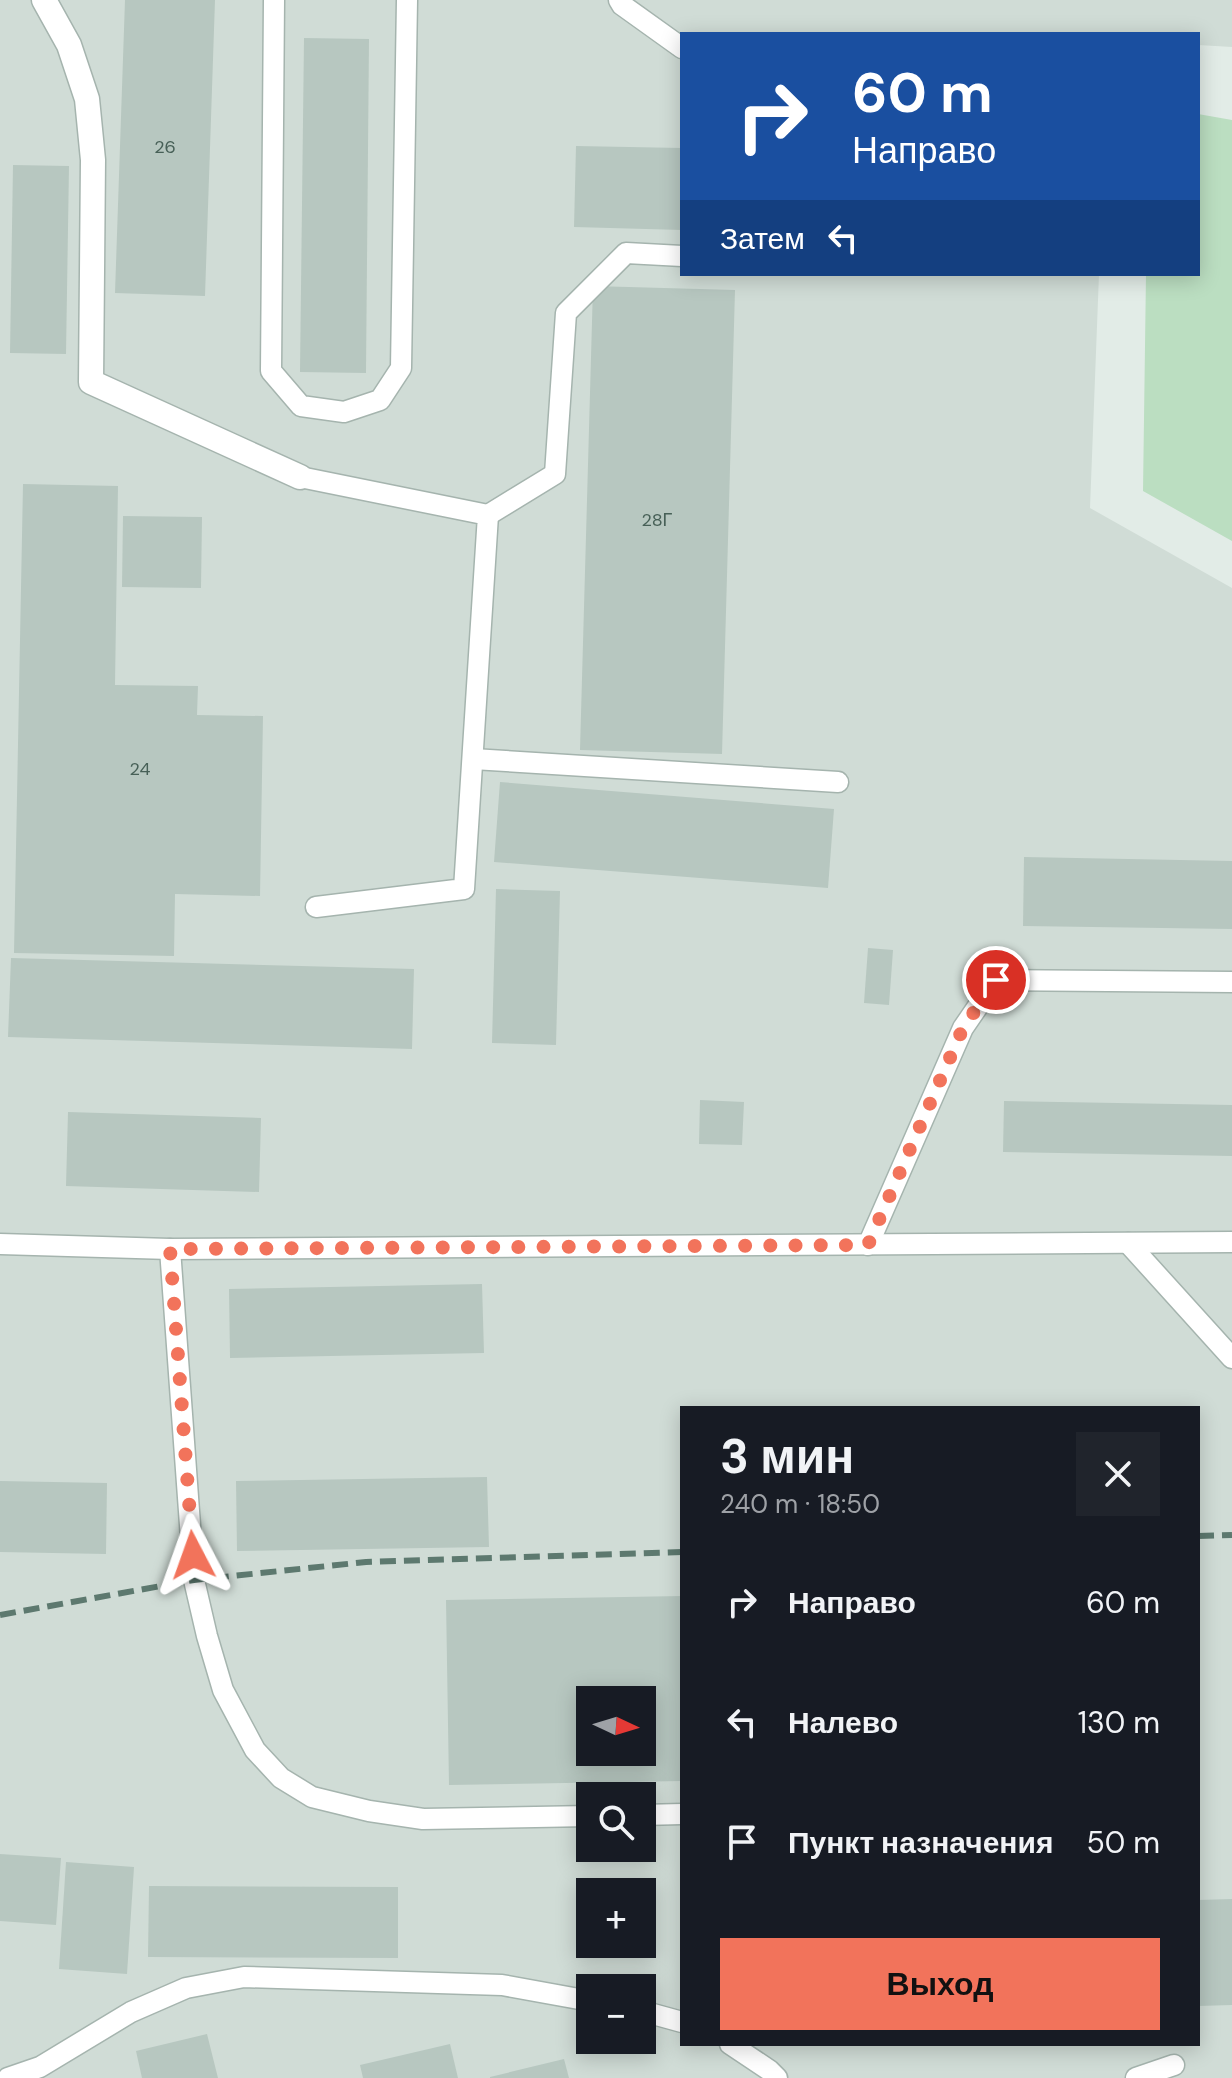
<!DOCTYPE html>
<html lang="ru">
<meta charset="utf-8">
<style>
body{margin:0;font-family:"DM Sans",sans-serif;background:#20242c;color:#f1f3f6;height:100vh;display:flex;flex-direction:column;font-size:30px;white-space:nowrap}
*{box-sizing:border-box;margin:0}
p{font-size:26px;color:#9ea1a6}
.icon{flex:none;width:44px;height:44px;fill:none;stroke:currentColor;stroke-width:2;stroke-linecap:round;stroke-linejoin:round}
.map{position:relative;flex:1;overflow:hidden}
.sheet{position:absolute;left:680px;top:1406px;width:520px;height:640px;display:flex;flex-direction:column;background:#171b24;border-radius:0px;box-shadow:0 4px 20px #0003}
.sheet>*{flex:none}
.top-card{position:absolute;left:680px;top:32px;width:520px;height:244px;border-radius:0px;box-shadow:0 4px 20px #0003;background:#1a4fa0;color:#fff;overflow:hidden}
.needle{width:52px;rotate:94deg}
.buttons{position:absolute;left:576px;top:1686px;display:grid;gap:16px}
.buttons a{display:grid;place-items:center;width:80px;height:80px;border-radius:0px;background:#171b24;box-shadow:0 4px 20px #0003;font-size:40px}
.pin{position:absolute;display:grid;place-items:center;width:68px;height:68px;color:#fff;margin:-34px;border:4px solid #fff;border-radius:50%;box-shadow:0 2px 8px #0007}
.me{position:absolute;width:88px;margin:-44px;rotate:356deg;stroke-linejoin:round;filter:drop-shadow(0 0 6px #0008)}
.turn{display:flex;align-items:center;gap:28px;height:168px;padding:0 40px;font-size:36px}
.turn .icon{width:104px;height:104px;stroke-width:2.5}
.turn b{display:block;font-size:56px;line-height:68px}
.then{display:flex;align-items:center;height:76px;padding:0 40px;background:#0003;gap:16px;font-size:30px}
.round{display:grid;place-items:center;flex:none;width:84px;height:84px;border-radius:0px;background:#20242c}
.summary{display:flex;align-items:center;justify-content:space-between;height:136px;padding:0 40px}
h1{font-size:48px;font-weight:700;line-height:60px}
.primary-button{display:flex;gap:16px;margin-top:auto;padding:16px 40px}
.primary-button a{flex:1;height:92px;border-radius:0px;background:#f2735b;color:#111;font-size:32px;font-weight:700;line-height:92px;text-align:center}
ul{padding:0;list-style:none}
li{display:flex;align-items:center;gap:24px;height:120px;padding:0 40px}
li div{flex:1}
li b{display:block;font-size:30px}
li em{font-style:normal}
.map>svg:first-child{display:block}
.built{fill:#d0dcd6;fill-rule:evenodd}
.green{fill:#bbdec1}
.building{fill:#b7c7c0;fill-rule:evenodd}
.lines{fill:none;stroke-linecap:round;stroke-linejoin:round}
.lane-casing{stroke:#a5b4ae;stroke-width:23}
.street-casing{stroke:#a5b4ae;stroke-width:27}
.lane{stroke:#fff;stroke-width:20}
.street{stroke:#fff;stroke-width:24}
.rail{stroke:#5d796f;stroke-width:6;stroke-dasharray:16 8;stroke-linecap:butt}
.route{stroke:#f2735b;stroke-width:14;stroke-dasharray:0 25.2}
.labels{text-anchor:middle;stroke-width:8;stroke-linejoin:round;paint-order:stroke}
.number-label{font-size:18px;fill:#476057}
</style>
<div class="map">
<svg width="1232" height="2078" viewBox="0 0 1232 2078">
<rect width="100%" height="100%" fill="#e2ece7"/>
<path class="built" d="M0,0H1232V47L1198,45V34H682V274H1099L1090,508L1232,588V2078H0ZM682,1408H1198V2044H682ZM590,1700H642V1752H590ZM590,1796H642V1848H590ZM590,1892H642V1944H590ZM590,1988H642V2040H590Z"/>
<path class="green" d="M1198,114L1232,120V541L1143,491L1146,274H1198Z"/>
<g class="building">
<path d="M125,0H215L205,296L115,293Z"/>
<path d="M304,38L369,39L366,373L300,372Z"/>
<path d="M576,146L682,148V230L574,227Z"/>
<path d="M13,165L69,166L66,354L10,353Z"/>
<path d="M593,286L735,290L722,754L580,750Z"/>
<path d="M23,484L118,486L115,685L198,686L197,715L263,716L260,896L175,894L174,956L14,953Z"/>
<path d="M123,516L202,517L201,588L122,587Z"/>
<path d="M500,782L834,809L828,888L494,862Z"/>
<path d="M1024,857L1232,861V929L1023,926Z"/>
<path d="M496,889L560,891L556,1045L492,1043Z"/>
<path d="M868,948L893,950L889,1005L864,1003Z"/>
<path d="M11,958L414,969L412,1049L8,1037Z"/>
<path d="M700,1100L744,1102L742,1145L699,1144Z"/>
<path d="M1004,1101L1232,1105V1156L1003,1152Z"/>
<path d="M68,1112L261,1118L259,1192L66,1186Z"/>
<path d="M482,1284L484,1353L230,1358L229,1289Z"/>
<path d="M487,1477L489,1547L237,1551L236,1481Z"/>
<path d="M0,1481L107,1483L106,1554L0,1552Z"/>
<path d="M682,1596V1781L449,1785L446,1600ZM590,1700H642V1752H590Z"/>
<path d="M0,1854L61,1858L56,1925L0,1921Z"/>
<path d="M66,1862L134,1867L127,1974L59,1969Z"/>
<path d="M149,1886L398,1887V1958L148,1957Z"/>
<path d="M1232,1899V2005L1198,2006V1900Z"/>
<path d="M207,2034L218,2078H142L136,2051Z"/>
<path d="M450,2044L458,2078H363L360,2065Z"/>
<path d="M564,2059L569,2078H490V2077Z"/>
</g>
<g class="lines">
<g class="lane-casing">
<g id="lane">
<path d="M274,0L271,371L301,406L344,412L380,400L401,368L407,0"/>
<path d="M619,0L622,5L682,48"/>
<path d="M300,477L488,515L464,889L316,907"/>
<path d="M488,515L555,474L566,313L626,253L682,256"/>
<path d="M473,759L838,782"/>
<path d="M1128,1243L1232,1358"/>
<path d="M0,1244L170,1249L194,1580L207,1636L223,1690L255,1750L281,1778L312,1797L369,1811L423,1819L590,1816"/>
<path d="M868,1245L963,1028L996,980L1232,982"/>
<path d="M170,1249L1232,1242"/>
<path d="M642,1815L682,1814"/>
<path d="M642,2011L682,2022"/>
<path d="M730,2044L769,2070L777,2078"/>
<path d="M8,2078L40,2067L131,2012L186,1988L244,1977L502,1985L590,2001"/>
<path d="M1136,2078L1174,2065"/>
</g>
</g>
<g class="street-casing">
<path id="street" d="M44,0L69,45L87,99L93,160L91,382L300,477"/>
</g>
<use href="#lane" class="lane"/>
<use href="#street" class="street"/>
<g class="rail">
<path d="M1198,1536L1232,1535"/>
<path d="M0,1615L194,1580L366,1562L682,1552"/>
</g>
</g>
<g class="lines">
<path class="route" d="M193,1555L170,1249L868,1245L963,1028L996,980"/>
</g>
<g class="labels">
<g class="number-label">
<text x="165" y="153">26</text>
<text x="657" y="526">28Г</text>
<text x="140" y="775">24</text>
</g>
</g>
</svg>
<div class="buttons">
<a><svg class="needle" viewBox="-14 -14 28 28"><path d="M0-13l5 13h-10z" fill="#e53935"/><path d="M0 13l5-13h-10z" fill="#9ea1a6"/></svg></a>
<a><svg class="icon" aria-label="search" viewBox="0 0 24 24"><circle cx="10" cy="10" r="6"/><path d="M15 15l6 6"/></svg></a>
<a>+</a>
<a>−</a>
</div>
<div class="pin" style="left:996px;top:980px;background:#d93025"><svg class="icon" aria-label="arrive" viewBox="0 0 24 24"><path d="M6 21V4h12l-3 4 3 4H6"/></svg></div>
<svg class="me" style="left:193px;top:1555px" viewBox="-20 -20 40 40"><path d="M0-17L14 15 0 8-14 15z" fill="#f2735b" stroke="#fff" stroke-width="4"/></svg>
<div class="top-card">
<div class="turn"><svg class="icon" aria-label="right" viewBox="0 0 24 24"><path d="M7 20v-9h11M14 6l5 5-5 5"/></svg><div><b>60 m</b>Направо</div></div>
<div class="then">Затем<svg class="icon" aria-label="left" viewBox="0 0 24 24"><path d="M17 20v-9H6M10 6l-5 5 5 5"/></svg></div>
</div>
<section class="sheet">
<div class="summary"><div><h1>3 мин</h1><p>240 m · 18:50</p></div><a class="round"><svg class="icon" aria-label="close" viewBox="0 0 24 24"><path d="M6 6l12 12M18 6L6 18"/></svg></a></div>
<ul>
<li><svg class="icon" aria-label="right" viewBox="0 0 24 24"><path d="M7 20v-9h11M14 6l5 5-5 5"/></svg><div><b>Направо</b></div><em>60 m</em></li>
<li><svg class="icon" aria-label="left" viewBox="0 0 24 24"><path d="M17 20v-9H6M10 6l-5 5 5 5"/></svg><div><b>Налево</b></div><em>130 m</em></li>
<li><svg class="icon" aria-label="arrive" viewBox="0 0 24 24"><path d="M6 21V4h12l-3 4 3 4H6"/></svg><div><b>Пункт назначения</b></div><em>50 m</em></li>
</ul>
<div class="primary-button"><a>Выход</a></div>
</section>
</div>
